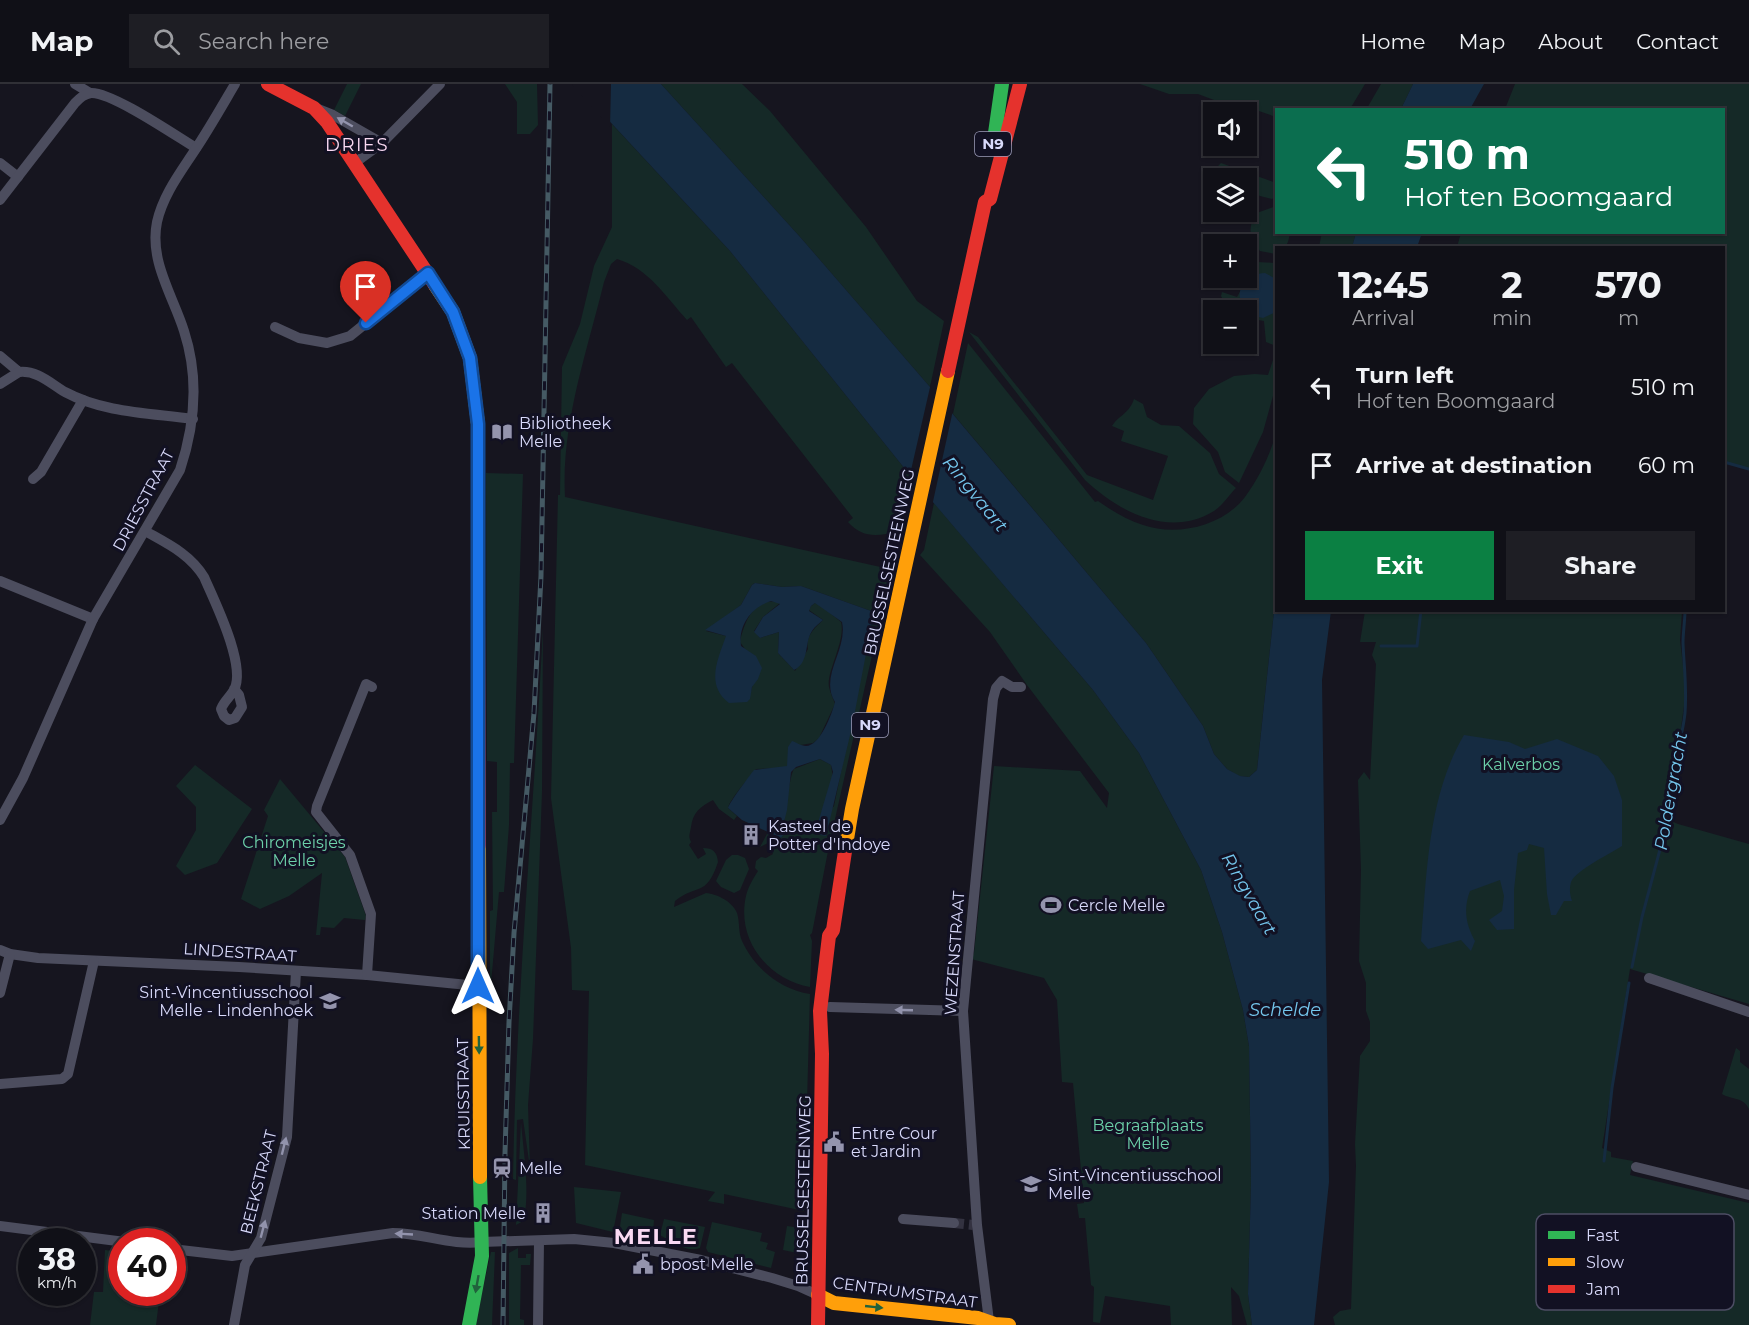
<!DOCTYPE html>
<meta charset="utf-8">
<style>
body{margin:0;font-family:Montserrat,sans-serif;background:#1e1e24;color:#f1f3f6;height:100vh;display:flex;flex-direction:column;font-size:22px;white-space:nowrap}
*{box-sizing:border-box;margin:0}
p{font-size:20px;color:#9c9da1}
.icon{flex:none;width:33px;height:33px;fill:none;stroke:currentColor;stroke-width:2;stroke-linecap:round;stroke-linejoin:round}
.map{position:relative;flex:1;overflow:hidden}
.side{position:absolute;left:1275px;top:162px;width:450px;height:366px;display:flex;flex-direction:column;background:#101017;border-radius:0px;box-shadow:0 2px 4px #0004,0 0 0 2px #303036}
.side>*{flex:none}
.guide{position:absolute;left:1275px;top:24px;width:450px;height:126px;border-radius:0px;box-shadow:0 2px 4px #0004,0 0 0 2px #303036;background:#0b6e4f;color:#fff;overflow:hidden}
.fabs{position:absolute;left:1203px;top:18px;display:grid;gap:12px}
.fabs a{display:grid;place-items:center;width:54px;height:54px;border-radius:0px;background:#101017;box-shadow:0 2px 4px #0004,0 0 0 2px #303036;font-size:30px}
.speed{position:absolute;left:18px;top:1144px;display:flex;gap:12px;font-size:30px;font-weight:700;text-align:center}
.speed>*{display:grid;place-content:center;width:78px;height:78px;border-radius:50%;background:#101017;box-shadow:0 2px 4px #0004,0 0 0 2px #303036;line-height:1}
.speed small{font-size:15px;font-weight:400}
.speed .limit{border:9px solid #d22;background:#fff;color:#111}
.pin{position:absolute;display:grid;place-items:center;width:51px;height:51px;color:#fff;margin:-62px -26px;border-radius:50% 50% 50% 0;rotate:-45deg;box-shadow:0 0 6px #0007}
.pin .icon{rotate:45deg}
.me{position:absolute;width:66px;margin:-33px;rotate:0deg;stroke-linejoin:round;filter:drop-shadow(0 0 4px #0008)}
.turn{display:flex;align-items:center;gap:21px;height:126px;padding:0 30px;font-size:27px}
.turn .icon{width:78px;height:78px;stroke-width:2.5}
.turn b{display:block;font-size:42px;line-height:51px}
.eta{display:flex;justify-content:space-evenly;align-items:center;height:102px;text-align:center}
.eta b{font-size:36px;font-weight:700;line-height:42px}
.action{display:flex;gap:12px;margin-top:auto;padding:12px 30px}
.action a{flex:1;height:69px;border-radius:0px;background:#0b8043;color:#fff;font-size:24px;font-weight:700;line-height:69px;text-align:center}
.action a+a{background:#1e1e24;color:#f1f3f6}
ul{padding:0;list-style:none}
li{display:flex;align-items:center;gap:18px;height:78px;padding:0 30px}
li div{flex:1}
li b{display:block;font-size:22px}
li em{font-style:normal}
header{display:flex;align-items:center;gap:36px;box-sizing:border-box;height:84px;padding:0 30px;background:#101017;border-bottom:2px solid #303036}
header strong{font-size:28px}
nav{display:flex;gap:33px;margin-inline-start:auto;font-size:21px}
.search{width:420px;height:54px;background:#1e1e24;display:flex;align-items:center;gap:15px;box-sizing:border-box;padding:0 21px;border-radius:0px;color:#9c9da1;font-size:22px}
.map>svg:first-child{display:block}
.green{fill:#152927}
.water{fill:#152b41}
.pier{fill:#16151f}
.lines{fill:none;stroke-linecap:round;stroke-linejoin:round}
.stream{stroke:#152b41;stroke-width:3}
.street-tunnel{stroke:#333240;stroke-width:10;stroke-dasharray:10 5;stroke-linecap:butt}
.street{stroke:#4c4d5e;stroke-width:10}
.fast{stroke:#30b455;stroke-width:14}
.slow{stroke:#ff9f0a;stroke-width:14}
.jam{stroke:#e5322d;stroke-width:14}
.rail-casing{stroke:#455a64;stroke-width:5}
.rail{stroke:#121123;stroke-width:3;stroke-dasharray:9;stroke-linecap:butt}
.oneway{fill:#9293ac}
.oneway2{fill:#21623c}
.route-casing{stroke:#114b97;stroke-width:15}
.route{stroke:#1a73e8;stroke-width:10}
.labels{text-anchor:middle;stroke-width:6;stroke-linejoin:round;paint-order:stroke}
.shield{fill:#121123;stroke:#9d9dba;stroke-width:1.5}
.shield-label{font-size:15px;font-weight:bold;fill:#d8d9fa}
.poi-label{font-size:16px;fill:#d8d9fa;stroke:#121123;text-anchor:start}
.street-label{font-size:16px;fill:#d8d9fa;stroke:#121123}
.park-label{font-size:16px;fill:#6dd1aa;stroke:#121123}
.neighbourhood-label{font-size:18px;letter-spacing:1.5px;fill:#fadaf3;stroke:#121123}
.water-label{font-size:18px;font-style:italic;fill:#74c6ed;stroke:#121123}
.district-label{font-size:22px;font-weight:bold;letter-spacing:1.5px;fill:#fadaf3;stroke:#121123}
.key{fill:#121123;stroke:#4d4d64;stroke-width:1.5}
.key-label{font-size:16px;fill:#d8d9fa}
</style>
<header>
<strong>Map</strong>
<div class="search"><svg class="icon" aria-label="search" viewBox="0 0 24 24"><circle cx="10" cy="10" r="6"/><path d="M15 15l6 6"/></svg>Search here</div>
<nav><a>Home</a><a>Map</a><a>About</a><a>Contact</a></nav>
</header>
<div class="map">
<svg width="1749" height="1241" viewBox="0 0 1749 1241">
<rect width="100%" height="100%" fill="#16151f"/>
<g class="green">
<path d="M347,0H361L345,32L334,26Z"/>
<path d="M505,0H537L538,41L530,50H517V18Z"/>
<path d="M661,0H742L770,27L866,143L917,217L944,237L930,303L801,154Z"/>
<path d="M1140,0H1365L1350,25L1276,26V33L1256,26L1254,31L1198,10H1169Z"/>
<path d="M1381,0H1413L1401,25L1366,26Z"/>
<path d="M1515,0H1749V385L1724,378V164L1457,163L1461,149L1724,148V26L1505,25Z"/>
<path d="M612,40L730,167L909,390L897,447C878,453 862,454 848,438L853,434L732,279L726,283L691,233L687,236C666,213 648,184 617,175L611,180L604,198C587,268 561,340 565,413L885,484V488L890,492L830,757L812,849L810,851L812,857L810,903C768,895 736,856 746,812C748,803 753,795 758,787L755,784L756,777L761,773L766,774L773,770L768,759L760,763L768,748L780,755L784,750C783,741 789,693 794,685L820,675L831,681L833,694L817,742L834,722L874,528L801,502L782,503L755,499L752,501L741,521L706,547L726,552L748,617L753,600L755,572L745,565L740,558C744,538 755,511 780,519L763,533L754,547L760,554L779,548L778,569L795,587L808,565C805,552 815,544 823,536L809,526L811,522L815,519H818L841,538C846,557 826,588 829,603C830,608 833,614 835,620L819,654L813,659L788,663V681L785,684L756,685C749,694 730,715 728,724L737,732L734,736L719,725L713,716C700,723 693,728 691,743C690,750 688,752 691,758L689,761L698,775L706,770L703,764C713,764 717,768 718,778C706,814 697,799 675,817L674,823L706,809C717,810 733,818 737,829C740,838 738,848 742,857C755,885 780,905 810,910L804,1127L724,1110V1120L708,1117L715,1108L585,1081L589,907L572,906L571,864L551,714L558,411H560L562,283L580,240L594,182L612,143Z"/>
<path d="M1221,79L1276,99V112L1272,115L1260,112L1247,104L1246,94H1219L1214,92L1215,85Z"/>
<path d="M1276,122V148L1290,149C1288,159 1288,164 1276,164V170L1260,167C1248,152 1249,147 1254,130Z"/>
<path d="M1322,148H1356V149L1352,163H1319Z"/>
<path d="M1257,178L1276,179V262L1266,258L1264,237L1247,234L1246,226H1228L1221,212L1222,208L1237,213Z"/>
<path d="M969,248L978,253L1087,391L1153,416L1168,372L1121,357L1124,347L1112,342C1120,330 1129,330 1134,315L1143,320L1147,333L1161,341L1179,342L1210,369L1219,390L1236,404C1229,411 1222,422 1214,427C1169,455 1118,427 1085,396Z"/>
<path d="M968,259L1095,418L1098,417C1112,427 1127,436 1143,441C1177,453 1223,442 1245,413C1259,394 1269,373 1276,350V509L1257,686L1249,693L1239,692L1227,685L1214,670L1203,642L1146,559L953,330Z"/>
<path d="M1276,267V301L1263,348L1239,399L1225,388L1218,368L1193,340L1194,324L1209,305L1234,292L1255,290L1268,291Z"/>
<path d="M486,389L523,390L514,679H510L509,741L504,808H499L490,912V827L493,826L492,728H497V678L487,677Z"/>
<path d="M934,419L1093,606L1139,669L1201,786L1222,848L1243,926L1249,962L1251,1100L1248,1210L1252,1241H1247L1239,1212L1231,1203L1232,1241H1171L1170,1222L1105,1212L1100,1239L1093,1238L1094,1203L1091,1201L1085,1134H1079L1077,1120L1084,1119L1073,999L1062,998L1057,916L1044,894L971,875L974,869L994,682L1080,687L1107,724L1109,709L1027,601L990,548L920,471L924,466Z"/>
<path d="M1365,527H1682L1680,556L1686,607L1676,681L1664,734L1678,740L1749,760V920L1630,885L1602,1064L1611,1068V1073L1633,1077L1630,1091L1749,1119V1241H1335L1333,1233L1340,1227L1351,1225L1356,1082L1355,1060L1360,972L1370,957V938L1366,927V899L1359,877L1361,786L1358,696L1364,688L1370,696L1376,580L1372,571L1376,558H1360Z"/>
<path d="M543,543L542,708L533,955L528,1021L530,1084L523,1035L517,1036L516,1096L513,1095C516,911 534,728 543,543Z"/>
<path d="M195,681L252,725L217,779L185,791L176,782L196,746V723L176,702Z"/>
<path d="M280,695L345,773L366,832L365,836L344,834L334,844L321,843L320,851H316L322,789L289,812L260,825L241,815L268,732L264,726Z"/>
<path d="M732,771H738L745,774L749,785L740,806L734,809L721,803L716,797L726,776Z"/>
<path d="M1736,964L1740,967V978L1749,985V1025C1744,1013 1732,1016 1722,1010Z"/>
<path d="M521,1038C523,1064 531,1113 523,1137L516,1141Z"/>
<path d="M574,1103L621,1108L613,1148L576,1139Z"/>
<path d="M622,1129L654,1136L653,1149L633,1153L619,1149Z"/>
<path d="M664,1135L705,1143L700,1164C687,1169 672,1158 660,1151Z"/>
<path d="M712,1138L762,1149L760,1157L768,1159L766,1165L775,1168L771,1184L708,1168L706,1164Z"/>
<path d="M787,1142L800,1144L799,1163H802V1170L783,1166Z"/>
<path d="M518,1164V1174H526V1170H531L530,1181H521L520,1235L524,1236V1241H509V1169Z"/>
<path d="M105,1166L121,1168L122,1209H160L156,1241H90L94,1208H103Z"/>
<path d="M491,1168H495L492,1241H475Z"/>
</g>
<g class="water">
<path d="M575,0H661L801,154L930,303L1146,559L1203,642L1214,670L1227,685L1240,692L1249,693L1257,686L1276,509V526L1331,527L1322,596L1329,1098L1314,1241H1252L1248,1210L1251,1100L1249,962L1243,926L1222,848L1201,786L1139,669L1093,606L909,390L730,167Z"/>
<path d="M1413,0H1484L1470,25H1401Z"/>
<path d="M1356,149V148L1422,149L1417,163H1352Z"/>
<path d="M1265,189L1276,195V228L1263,234C1231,229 1232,191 1265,189Z"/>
<path d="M755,499L782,503L801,502L874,528L852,643L826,752L820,751L817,742L833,688L831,681L820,675L796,683L791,688L787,726L783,742L784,750L781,754L742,736L728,724C729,719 750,691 754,686L787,682L788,663L792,657C796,658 801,662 806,662C820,662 832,630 835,618C819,592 848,566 842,538L815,519L811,522L809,527L823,536C820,539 815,542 812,547C804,559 810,578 794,586L778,569L779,548L760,554L754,548L763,533L780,520L771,517C752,523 738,541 741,562L756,572L762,584L758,595L752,603L750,615L747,618L729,619C705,601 718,575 726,552L705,546L741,521L752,501Z"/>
<path d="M1464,651L1509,658L1525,665L1557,655L1598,672L1614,692L1622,716V762C1610,770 1576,786 1571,798C1569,805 1570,811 1572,817H1564L1556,831H1551L1547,810L1544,764L1529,760L1527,766L1518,769L1514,806V845L1497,846L1489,836L1502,827L1504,812L1500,796L1470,807C1463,825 1466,841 1475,857L1471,867L1461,856L1428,865L1421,857C1427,787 1428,712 1464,651Z"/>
</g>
<g class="pier">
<path d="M572,0H611L610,43L573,2Z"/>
<path d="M931,299L953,326L932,422L909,395Z"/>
</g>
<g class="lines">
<g class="stream">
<path d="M1724,378L1749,385"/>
<path d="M1381,562H1417L1421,526"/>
<path d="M1632,883L1642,833L1666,743C1663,704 1681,667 1685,629C1687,604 1684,583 1683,559C1683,548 1685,537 1685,526"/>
<path d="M1604,1077L1612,1004L1629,899"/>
</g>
<path class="street-tunnel" d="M954,1139L973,1141"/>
<g class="street">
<path d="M75,0L90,9"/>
<path d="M318,25L333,31L382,59L356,78"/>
<path d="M382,59L440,0"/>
<path d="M0,79L18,93"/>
<path d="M0,116L75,19C80,14 84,10 91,9C112,8 176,52 196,64"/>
<path d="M275,243L299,254L327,259L350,252L428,189"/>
<path d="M0,272L19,288C37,286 50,299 65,308C104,329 150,329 193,335"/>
<path d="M0,300L19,288"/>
<path d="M33,395L41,388L83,316"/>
<path d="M145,447C168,460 190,470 204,493C214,516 247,582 234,606C230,613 224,617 221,625L224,632L229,636L235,634L242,623L239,611L234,605"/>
<path d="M0,497L93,535"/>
<path d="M0,736L23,694L93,535L180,386C195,341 199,293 184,247C173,212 149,177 157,138C163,111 180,89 195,66C209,45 222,22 235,0"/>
<path d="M0,866L10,870L38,874L239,883L367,891L478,902"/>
<path d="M367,891L371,830L350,771L316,728L317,722L366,600L372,603"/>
<path d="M1649,894L1749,928"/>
<path d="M0,909L10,870"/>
<path d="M830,923L963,927"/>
<path d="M0,1000L62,995L68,990L94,877"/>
<path d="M1636,1083L1749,1111"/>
<path d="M903,1135L954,1139"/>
<path d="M0,1142L125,1158"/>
<path d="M172,1165L232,1172L393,1149C423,1149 452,1162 482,1158L574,1155L614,1159L701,1176L772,1194L798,1202L818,1211"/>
<path d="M989,1237L977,1141L963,927L993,615L996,604L1002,597L1012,603H1021"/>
<path d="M234,1241L245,1181L261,1154L287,1053L296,887"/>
<path d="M538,1241L539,1157"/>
</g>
<g class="fast">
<path d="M994,56L1002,0"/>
<path d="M469,1241L482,1172L480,1093"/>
</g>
<g class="slow">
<path d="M435,201L453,228L470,274L478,340V526"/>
<path d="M479,761L480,1093"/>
<path d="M846,761L852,725L948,287"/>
<path d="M818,1211L834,1219L978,1234L995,1240L1009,1241"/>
</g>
<g class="jam">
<path d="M268,0L314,24L327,38L435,201"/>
<path d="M948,287L985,118L990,115L1020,0"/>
<path d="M478,526L479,761"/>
<path d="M818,1241L822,970L820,927L829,852L833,846L846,761"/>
</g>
<g class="rail-casing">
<path id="rail" d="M503,1241L505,1069L509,938L514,849L534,629L541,492L550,0"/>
</g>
<use href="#rail" class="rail"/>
</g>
<defs><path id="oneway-solid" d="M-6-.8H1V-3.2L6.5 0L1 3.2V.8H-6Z" transform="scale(1.5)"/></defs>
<g class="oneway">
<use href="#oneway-solid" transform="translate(345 38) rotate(-150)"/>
<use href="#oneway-solid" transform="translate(904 926) rotate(-178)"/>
<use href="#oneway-solid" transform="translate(284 1062) rotate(-76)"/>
<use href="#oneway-solid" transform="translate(263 1145) rotate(-75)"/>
<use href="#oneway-solid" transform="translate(404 1150) rotate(-177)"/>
</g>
<g class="oneway2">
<use href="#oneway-solid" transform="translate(479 961) rotate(89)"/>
<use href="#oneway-solid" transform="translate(477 1200) rotate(100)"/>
<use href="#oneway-solid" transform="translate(874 1223) rotate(6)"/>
</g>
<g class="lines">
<g class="route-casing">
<path id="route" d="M366,239L428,189L453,228L470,274L478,340V902"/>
</g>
<use href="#route" class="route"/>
</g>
<defs>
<g id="library-bare" transform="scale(1.62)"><path d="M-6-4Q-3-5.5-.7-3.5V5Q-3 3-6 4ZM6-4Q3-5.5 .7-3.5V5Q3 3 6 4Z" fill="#9494ad" stroke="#121123" stroke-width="2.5" paint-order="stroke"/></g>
<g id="building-bare" transform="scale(1.62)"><path d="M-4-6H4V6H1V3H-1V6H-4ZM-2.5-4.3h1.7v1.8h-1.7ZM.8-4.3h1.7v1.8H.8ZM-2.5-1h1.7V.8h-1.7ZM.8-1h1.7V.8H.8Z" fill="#9494ad" stroke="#121123" stroke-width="2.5" paint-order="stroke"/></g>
<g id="stadium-bare" transform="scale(1.62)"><path d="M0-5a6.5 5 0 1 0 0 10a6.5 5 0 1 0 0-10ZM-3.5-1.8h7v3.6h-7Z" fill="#9494ad" stroke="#121123" stroke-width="2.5" paint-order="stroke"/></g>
<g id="school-bare" transform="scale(1.62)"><path d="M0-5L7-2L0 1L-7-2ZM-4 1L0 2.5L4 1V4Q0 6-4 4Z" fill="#9494ad" stroke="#121123" stroke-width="2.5" paint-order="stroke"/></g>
<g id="civic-bare" transform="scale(1.62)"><path d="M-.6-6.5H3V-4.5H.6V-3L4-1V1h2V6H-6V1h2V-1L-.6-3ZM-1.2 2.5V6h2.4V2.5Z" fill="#9494ad" stroke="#121123" stroke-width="2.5" paint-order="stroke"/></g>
<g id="station-bare" transform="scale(1.62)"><path d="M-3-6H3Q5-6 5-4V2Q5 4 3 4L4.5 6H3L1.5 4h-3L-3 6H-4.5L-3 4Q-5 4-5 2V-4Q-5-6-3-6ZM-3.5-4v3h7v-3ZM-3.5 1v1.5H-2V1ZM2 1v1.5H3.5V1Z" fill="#9494ad" stroke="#121123" stroke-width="2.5" paint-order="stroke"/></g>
</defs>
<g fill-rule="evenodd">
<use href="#library-bare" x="502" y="348"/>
<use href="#building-bare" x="751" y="751"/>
<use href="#stadium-bare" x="1051" y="821"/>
<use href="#school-bare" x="330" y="917"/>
<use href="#civic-bare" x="834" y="1058"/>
<use href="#station-bare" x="502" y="1084"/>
<use href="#school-bare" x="1031" y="1100"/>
<use href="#building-bare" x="543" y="1129"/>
<use href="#civic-bare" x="643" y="1180"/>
</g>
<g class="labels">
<g class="shield">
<rect x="975" y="48" width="36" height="24" rx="4.5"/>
<rect x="852" y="629" width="36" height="24" rx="4.5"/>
</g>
<g class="shield-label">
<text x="993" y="65">N9</text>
<text x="870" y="646">N9</text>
</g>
<g class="poi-label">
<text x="519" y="345">Bibliotheek<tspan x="519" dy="18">Melle</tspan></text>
<text x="768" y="748">Kasteel de<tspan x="768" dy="18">Potter d'Indoye</tspan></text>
<text x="1068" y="827">Cercle Melle</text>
<text x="313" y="914" text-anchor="end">Sint-Vincentiusschool<tspan x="313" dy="18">Melle - Lindenhoek</tspan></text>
<text x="851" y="1055">Entre Cour<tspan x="851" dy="18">et Jardin</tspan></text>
<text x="519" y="1090">Melle</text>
<text x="1048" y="1097">Sint-Vincentiusschool<tspan x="1048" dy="18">Melle</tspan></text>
<text x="526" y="1135" text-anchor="end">Station Melle</text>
<text x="660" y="1186">bpost Melle</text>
</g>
<g class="street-label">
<text transform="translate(143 416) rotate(-62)" y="6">DRIESSTRAAT</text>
<text transform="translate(889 478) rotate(-78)" y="6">BRUSSELSESTEENWEG</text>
<text transform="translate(240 868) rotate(4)" y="6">LINDESTRAAT</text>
<text transform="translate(954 869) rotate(-86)" y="6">WEZENSTRAAT</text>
<text transform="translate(463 1010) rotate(-91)" y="6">KRUISSTRAAT</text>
<text transform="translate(258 1098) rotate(-76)" y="6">BEEKSTRAAT</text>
<text transform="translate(803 1106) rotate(-89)" y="6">BRUSSELSESTEENWEG</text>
<text transform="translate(905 1208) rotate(8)" y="6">CENTRUMSTRAAT</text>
</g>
<g class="park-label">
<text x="1521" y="686">Kalverbos</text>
<text x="294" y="764">Chiromeisjes<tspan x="294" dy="18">Melle</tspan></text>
<text x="1148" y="1047">Begraafplaats<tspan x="1148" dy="18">Melle</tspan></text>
</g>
<g class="neighbourhood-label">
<text x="357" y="67">DRIES</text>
</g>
<g class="water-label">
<text transform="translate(975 410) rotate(51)" y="6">Ringvaart</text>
<text transform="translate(1671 707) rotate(-80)" y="6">Poldergracht</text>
<text transform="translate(1249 810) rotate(60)" y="6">Ringvaart</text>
<text x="1285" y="932">Schelde</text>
</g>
<g class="district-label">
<text x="656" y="1160">MELLE</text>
</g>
</g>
<rect x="1536" y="1130" width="198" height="96" rx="9" class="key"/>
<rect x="1548" y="1147" width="27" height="8" fill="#30b455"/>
<rect x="1548" y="1174" width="27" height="8" fill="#ff9f0a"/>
<rect x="1548" y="1201" width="27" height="8" fill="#e5322d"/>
<g class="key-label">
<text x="1586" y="1157">Fast</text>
<text x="1586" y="1184">Slow</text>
<text x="1586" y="1211">Jam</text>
</g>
</svg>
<div class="fabs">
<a><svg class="icon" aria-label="sound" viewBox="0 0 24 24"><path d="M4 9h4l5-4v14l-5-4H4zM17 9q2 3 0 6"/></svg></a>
<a><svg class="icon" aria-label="layers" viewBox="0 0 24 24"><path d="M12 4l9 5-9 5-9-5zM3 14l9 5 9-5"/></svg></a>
<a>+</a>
<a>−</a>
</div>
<div class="speed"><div>38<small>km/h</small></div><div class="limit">40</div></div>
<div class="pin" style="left:366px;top:239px;background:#d93025"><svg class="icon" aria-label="arrive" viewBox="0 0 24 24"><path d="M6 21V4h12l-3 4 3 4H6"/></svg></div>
<svg class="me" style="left:478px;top:902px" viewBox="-20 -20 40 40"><path d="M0-17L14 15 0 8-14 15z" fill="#1a73e8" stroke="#fff" stroke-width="4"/></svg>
<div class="guide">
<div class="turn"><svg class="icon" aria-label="left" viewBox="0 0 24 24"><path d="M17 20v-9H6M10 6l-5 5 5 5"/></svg><div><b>510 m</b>Hof ten Boomgaard</div></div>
</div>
<section class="side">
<div class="eta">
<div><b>12:45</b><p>Arrival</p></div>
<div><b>2</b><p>min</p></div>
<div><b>570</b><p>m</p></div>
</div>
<ul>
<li><svg class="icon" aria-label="left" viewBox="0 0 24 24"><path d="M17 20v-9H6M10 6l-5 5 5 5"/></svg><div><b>Turn left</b><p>Hof ten Boomgaard</p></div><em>510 m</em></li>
<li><svg class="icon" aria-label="arrive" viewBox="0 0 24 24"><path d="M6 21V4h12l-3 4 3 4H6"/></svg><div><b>Arrive at destination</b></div><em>60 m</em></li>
</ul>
<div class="action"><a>Exit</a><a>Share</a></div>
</section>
</div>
